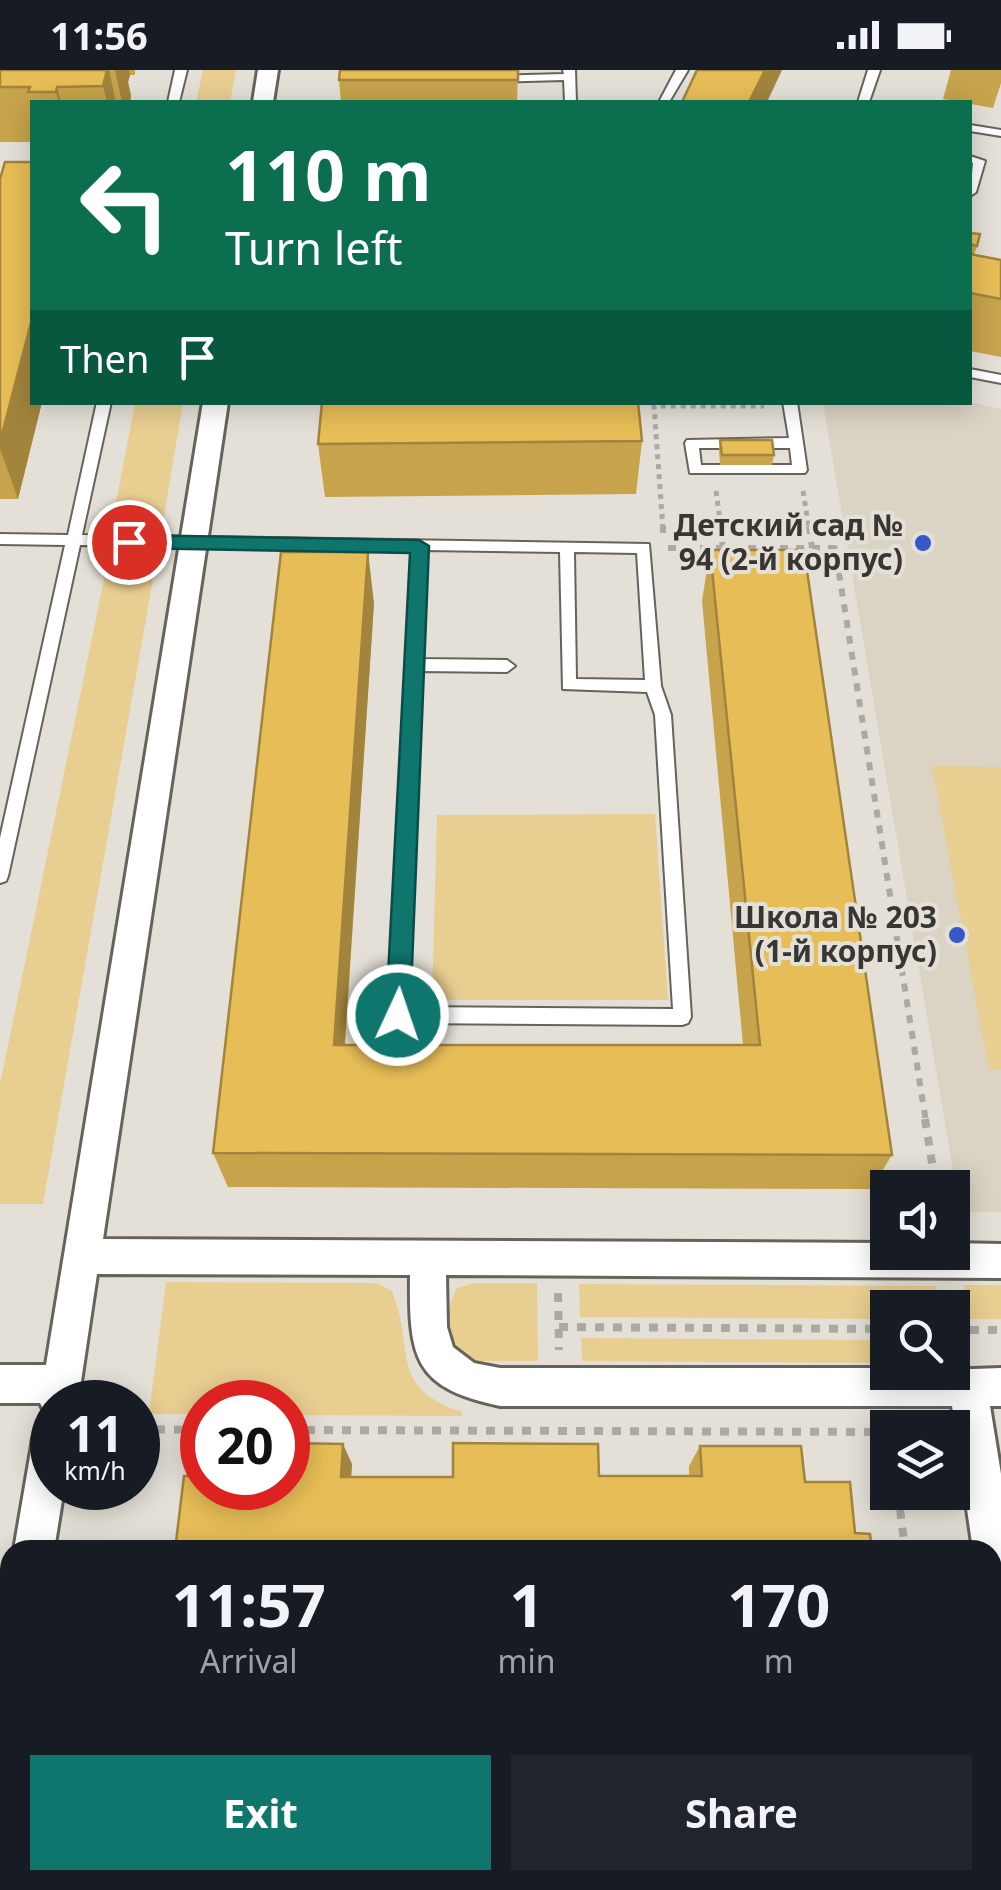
<!DOCTYPE html>
<meta charset="utf-8">
<style>
body{margin:0;font-family:"Noto Sans",sans-serif;background:#20242c;color:#f1f3f6;height:100vh;display:flex;flex-direction:column;font-size:38px;white-space:nowrap}
*{box-sizing:border-box;margin:0}
p{font-size:32px;color:#9ea1a6}
.icon{flex:none;width:55px;height:55px;fill:none;stroke:currentColor;stroke-width:2;stroke-linecap:round;stroke-linejoin:round}
.map{position:relative;flex:1;overflow:hidden}
.sheet{position:absolute;left:0px;top:1470px;width:1002px;height:350px;display:flex;flex-direction:column;background:#171b24;border-radius:30px 30px 0 0;box-shadow:0 5px 25px #0003}
.sheet>*{flex:none}
.top-card{position:absolute;left:30px;top:30px;width:942px;height:305px;border-radius:0px;box-shadow:0 5px 25px #0003;background:#0b6e4f;color:#fff;overflow:hidden}
.fabs{position:absolute;left:870px;top:1100px;display:grid;gap:20px}
.fabs a{display:grid;place-items:center;width:100px;height:100px;border-radius:0px;background:#171b24;box-shadow:0 5px 25px #0003;font-size:50px}
.speed{position:absolute;left:30px;top:1310px;display:flex;gap:20px;font-size:50px;font-weight:700;text-align:center}
.speed>*{display:grid;place-content:center;width:130px;height:130px;border-radius:50%;background:#171b24;box-shadow:0 5px 25px #0003;line-height:1}
.speed small{font-size:25px;font-weight:400}
.speed .limit{border:15px solid #d22;background:#fff;color:#111}
.pin{position:absolute;display:grid;place-items:center;width:85px;height:85px;color:#fff;margin:-42px;border:5px solid #fff;border-radius:50%;box-shadow:0 2px 10px #0007}
.me{position:absolute;width:110px;margin:-55px;rotate:3deg;stroke-linejoin:round;filter:drop-shadow(0 0 8px #0008)}
.turn{display:flex;align-items:center;gap:35px;height:210px;padding:0 30px;font-size:45px}
.turn .icon{width:130px;height:130px;stroke-width:2.5}
.turn b{display:block;font-size:70px;line-height:85px}
.then{display:flex;align-items:center;height:95px;padding:0 30px;background:#0003;gap:20px;font-size:38px}
.eta{display:flex;justify-content:space-evenly;align-items:center;height:170px;text-align:center}
.eta b{font-size:60px;font-weight:700;line-height:70px}
.primary-button{display:flex;gap:20px;margin-top:auto;padding:20px 30px}
.primary-button a{flex:1;height:115px;border-radius:0px;background:#0f766e;color:#fff;font-size:40px;font-weight:700;line-height:115px;text-align:center}
.primary-button a+a{background:#20242c;color:#f1f3f6}
.status{display:flex;justify-content:space-between;align-items:center;height:70px;padding:0 50px;background:#171b24;direction:ltr}
.status svg{height:28px;fill:currentColor}
.map>svg:first-child{display:block}
.built{fill:#dbd3c4}
.green{fill:#e9ce91}
.lines{fill:none;stroke-linecap:round;stroke-linejoin:round}
.service-casing{stroke:#66635b;stroke-width:4}
.minor-casing{stroke:#66635b;stroke-width:6}
.path-far2{stroke:#ada9a2;stroke-width:5;stroke-dasharray:5 5;stroke-linecap:butt}
.path-far1{stroke:#ada9a2;stroke-width:6;stroke-dasharray:8 8;stroke-linecap:butt}
.path{stroke:#ada9a2;stroke-width:8;stroke-dasharray:9 9;stroke-linecap:butt}
.service{fill:#fff;fill-rule:evenodd}
.minor{fill:#fff;fill-rule:evenodd}
.wall{fill:#c7a34b}
.shaded-wall{fill:#a2843d}
.building{fill:#e7bd57;stroke:#a2843d;stroke-width:2.5}
.route{fill:#0f766e;stroke:#0a4d48;stroke-width:2.5}
.poi-dot{fill:#3559c9;stroke:#e4e0d7;stroke-width:4}
.labels{text-anchor:middle;stroke-width:8;stroke-linejoin:round;paint-order:stroke}
.poi-label{font-size:30px;font-weight:bold;fill:#383633;stroke:#e4e0d7;text-anchor:end}
</style>
<div class="status"><b>11:56</b><svg viewBox="0 0 49 12"><path d="M0 12V9h3v3zM5 12V6h3v6zM10 12V3h3v9zM15 12V0h3v12zM26 1h20v11H26zM47 4h2v5h-2z"/></svg></div>
<div class="map">
<svg width="1001" height="1820" viewBox="0 0 1001 1820">
<rect width="100%" height="100%" fill="#e4e0d7"/>
<path class="built" d="M970,332L1001,339V1142H960L823,333Z"/>
<g class="green">
<path d="M203,0H236L230,32H196Z"/>
<path d="M135,333H183L163,451L158,454L112,453Z"/>
<path d="M108,490L151,491L155,498L43,1134H0V1014Z"/>
<path d="M932,696L1001,697V1000H989Z"/>
<path d="M655,744L668,930H432L437,745Z"/>
<path d="M166,1212L377,1213L392,1221C416,1280 387,1317 462,1342V1346L288,1345V1332H202V1344H149Z"/>
<path d="M473,1213H537L538,1291H475L457,1284C447,1260 445,1243 456,1219Z"/>
<path d="M579,1214L936,1216L940,1237L888,1238L887,1249L580,1247Z"/>
<path d="M964,1215H1001V1249H970Z"/>
<path d="M581,1268L887,1270V1293L582,1291Z"/>
</g>
<g class="lines">
<g class="service-casing">
<g id="service">
<path d="M175,0H187L179,32H168Z"/>
<path d="M563,0H575L576,32H565L564,10L495,12L489,9L495,6L564,4Z"/>
<path d="M676,0H688L669,32H659Z"/>
<path d="M868,0H880L869,32H858Z"/>
<path d="M970,55L1001,60V66L970,61Z"/>
<path d="M970,86L985,91L976,122L970,126L973,93L970,92Z"/>
<path d="M970,299L1001,305V313L970,307Z"/>
<path d="M97,332H111L82,465L649,474L661,616L671,645L691,947L688,953L682,955L398,953L392,951L389,945L412,480L80,475L8,806L6,811L0,813V768L65,475L0,474V464L68,465ZM426,480L560,482L563,619L647,622L655,645L673,939L407,937L421,601L507,602L515,596L507,590L422,589ZM574,482L637,483L645,610L576,609Z"/>
<path d="M783,332H797L807,400L805,403H690L685,373L687,370L789,368ZM699,378H790L792,395H701Z"/>
<rect x="992" y="1672" width="9" height="24"/>
<rect x="382" y="1810" width="24" height="10"/>
<path d="M635,1810H659L660,1820H636Z"/>
</g>
</g>
<g class="minor-casing">
<g id="minor">
<path d="M258,0H278L273,32H253Z"/>
<path d="M203,332H228L103,1169L888,1173V1182H952V1173L1001,1174V1208L446,1205L447,1257L453,1277L474,1293L500,1298H888V1302L1001,1298V1336H990L1001,1404V1549L992,1546V1480H973L952,1336H500C413,1318 409,1287 410,1205L97,1204L78,1332H52V1348L46,1345L40,1333H0V1295H46Z"/>
<path d="M52,1350V1418H64L54,1480H14L33,1369L38,1355Z"/>
<path d="M10,1598V1695L0,1699V1602Z"/>
</g>
</g>
<g class="path-far2">
<path d="M716,421L721,459"/>
<path d="M803,421L809,459"/>
<path d="M663,459L654,336H764"/>
</g>
<g class="path-far1">
<path d="M663,456V463"/>
<path d="M720,456L723,478"/>
<path d="M809,456L812,478"/>
<path d="M668,478H835L926,1052"/>
</g>
<g class="path">
<path d="M925,1049L936,1118"/>
<path d="M558,1223L559,1280"/>
<path d="M953,1225L962,1281"/>
<path d="M559,1257L888,1259"/>
<path d="M952,1260H1001"/>
<path d="M138,1359L202,1360"/>
<path d="M288,1360L888,1362"/>
<path d="M898,1422L905,1480"/>
</g>
<use href="#service" class="service"/>
<use href="#minor" class="minor"/>
</g>
<g class="wall">
<path d="M0,0H135V5H130L128,12L131,26L130,32H32V72H0Z"/>
<path d="M518,0L517,32H341L339,10Z"/>
<path d="M951,0H1001V13L993,38L943,29Z"/>
<path d="M0,109L32,332H42L18,429H0Z"/>
<path d="M970,163L977,176L974,185L1001,190V287L970,281Z"/>
<path d="M720,370L774,385L772,395H720L719,380Z"/>
<path d="M642,371L636,424L325,427L318,374Z"/>
<path d="M710,480L892,1085L871,1119L228,1117L213,1083L374,533L345,975H743L702,531Z"/>
<path d="M700,1376L805,1412L176,1472L202,1418L352,1394L351,1407L689,1406V1396Z"/>
</g>
<g class="shaded-wall">
<path d="M107,0H109L116,32H107L103,16Z"/>
<path d="M115,0H129L130,5L128,12L131,26L130,32H122Z"/>
<path d="M765,0H782L767,32H749Z"/>
<path d="M57,17L61,32H59L56,22Z"/>
<path d="M32,249V332H42L18,429L0,379V372Z"/>
<path d="M368,482L374,533L342,1013L334,975Z"/>
<path d="M343,1374L352,1394L350,1426L341,1407Z"/>
<rect x="300" y="1810" width="13" height="10"/>
</g>
<g class="building">
<path d="M0,0H107L103,16L57,17L56,22H28L30,17H0Z"/>
<path d="M340,0H518V10H339Z"/>
<path d="M697,0H765L749,32H682Z"/>
<path d="M5,92H32V249L0,372V109Z"/>
<path d="M970,163L980,164L977,176L970,174Z"/>
<path d="M970,184L1001,190V229L970,223Z"/>
<path d="M322,332H638L642,371L318,374Z"/>
<path d="M720,370H772L774,385H722Z"/>
<path d="M710,480H804L892,1085L213,1083L281,482H368L334,975H760Z"/>
<path d="M288,1373L343,1374L341,1407H453V1373L598,1374L599,1406H702L700,1376H801L805,1412H850L855,1463L870,1464L872,1480H170L176,1472L184,1406H202V1418H288Z"/>
<path d="M133,1810H300V1820H132Z"/>
</g>
<path class="route" d="M129,465L419,470L429,476L410,945L406,952H390L386,945L410,483L129,478L120,472Z"/>
<g class="poi-dot">
<circle cx="923" cy="473" r="10"/>
<circle cx="957" cy="865" r="10"/>
</g>
<g class="labels">
<g class="poi-label">
<text x="903" y="466">Детский сад №<tspan x="903" dy="34">94 (2-й корпус)</tspan></text>
<text x="937" y="858">Школа № 203<tspan x="937" dy="34">(1-й корпус)</tspan></text>
</g>
</g>
</svg>
<div class="fabs">
<a><svg class="icon" aria-label="sound" viewBox="0 0 24 24"><path d="M4 9h4l5-4v14l-5-4H4zM17 9q2 3 0 6"/></svg></a>
<a><svg class="icon" aria-label="search" viewBox="0 0 24 24"><circle cx="10" cy="10" r="6"/><path d="M15 15l6 6"/></svg></a>
<a><svg class="icon" aria-label="layers" viewBox="0 0 24 24"><path d="M12 4l9 5-9 5-9-5zM3 14l9 5 9-5"/></svg></a>
</div>
<div class="speed"><div>11<small>km/h</small></div><div class="limit">20</div></div>
<div class="pin" style="left:129px;top:472px;background:#d93025"><svg class="icon" aria-label="arrive" viewBox="0 0 24 24"><path d="M6 21V4h12l-3 4 3 4H6"/></svg></div>
<svg class="me" style="left:398px;top:945px" viewBox="-20 -20 40 40"><circle r="17" fill="#0f766e" stroke="#fff" stroke-width="3"/><path d="M0-11L8 9 0 5-8 9z" fill="#fff"/></svg>
<div class="top-card">
<div class="turn"><svg class="icon" aria-label="left" viewBox="0 0 24 24"><path d="M17 20v-9H6M10 6l-5 5 5 5"/></svg><div><b>110 m</b>Turn left</div></div>
<div class="then">Then<svg class="icon" aria-label="arrive" viewBox="0 0 24 24"><path d="M6 21V4h12l-3 4 3 4H6"/></svg></div>
</div>
<section class="sheet">
<div class="eta">
<div><b>11:57</b><p>Arrival</p></div>
<div><b>1</b><p>min</p></div>
<div><b>170</b><p>m</p></div>
</div>
<div class="primary-button"><a>Exit</a><a>Share</a></div>
</section>
</div>
